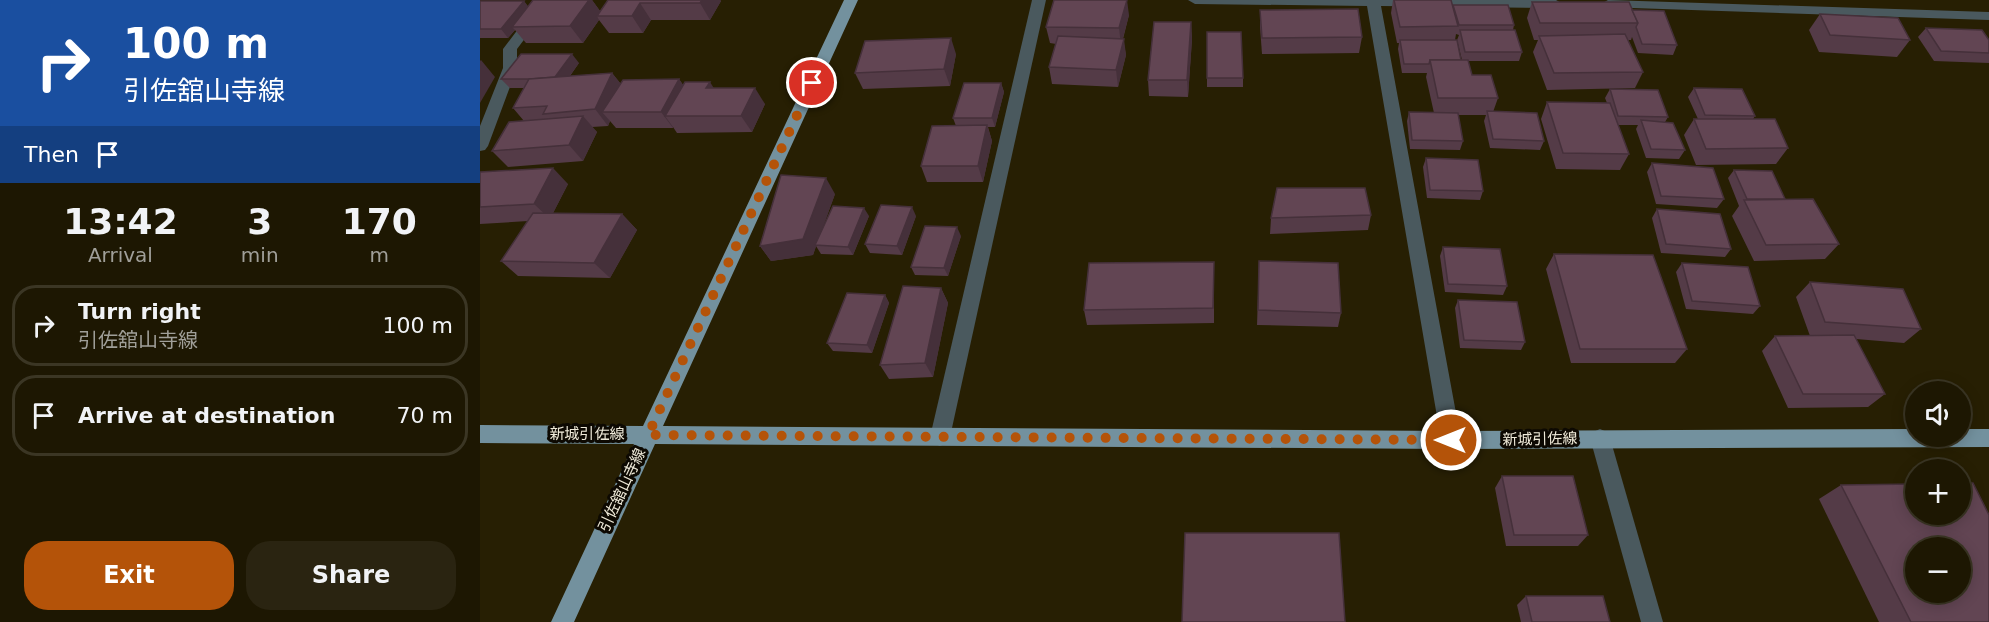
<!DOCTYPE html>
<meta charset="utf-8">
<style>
body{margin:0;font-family:"DejaVu Sans","Noto Sans JP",sans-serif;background:#2a2411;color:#f1f3f6;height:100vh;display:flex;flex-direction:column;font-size:22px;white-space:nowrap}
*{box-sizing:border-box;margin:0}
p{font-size:20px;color:#a09f99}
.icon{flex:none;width:33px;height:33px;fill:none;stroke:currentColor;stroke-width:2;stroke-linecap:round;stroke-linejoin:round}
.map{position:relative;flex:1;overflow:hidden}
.details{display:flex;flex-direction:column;background:#1d1702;width:480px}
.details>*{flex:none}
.banner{background:#1a4fa0;color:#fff;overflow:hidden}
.fabs{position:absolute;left:1425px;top:381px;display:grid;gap:12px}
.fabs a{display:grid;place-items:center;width:66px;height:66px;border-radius:50%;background:#1d1702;box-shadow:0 3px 15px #0003,0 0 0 2px #3b3624;font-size:30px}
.pin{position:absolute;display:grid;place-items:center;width:51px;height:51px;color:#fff;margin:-26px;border:3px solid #fff;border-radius:50%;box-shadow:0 2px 6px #0007}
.me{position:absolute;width:66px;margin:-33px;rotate:270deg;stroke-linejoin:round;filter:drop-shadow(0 0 4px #0008)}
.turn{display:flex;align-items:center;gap:21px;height:126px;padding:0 24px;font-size:27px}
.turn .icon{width:78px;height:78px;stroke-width:2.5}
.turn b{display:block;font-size:42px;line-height:51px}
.then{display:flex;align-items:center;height:57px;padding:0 24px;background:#0003;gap:12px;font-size:22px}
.eta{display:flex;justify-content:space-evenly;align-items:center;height:102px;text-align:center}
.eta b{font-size:36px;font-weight:700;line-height:42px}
.action{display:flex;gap:12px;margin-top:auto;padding:12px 24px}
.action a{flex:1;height:69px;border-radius:24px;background:#b45309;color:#fff;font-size:24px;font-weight:700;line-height:69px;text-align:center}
.action a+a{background:#2a2411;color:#f1f3f6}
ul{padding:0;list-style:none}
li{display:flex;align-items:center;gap:18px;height:81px;margin:0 12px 9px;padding:0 12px;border:3px solid #3b3624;border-radius:24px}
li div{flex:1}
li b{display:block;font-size:22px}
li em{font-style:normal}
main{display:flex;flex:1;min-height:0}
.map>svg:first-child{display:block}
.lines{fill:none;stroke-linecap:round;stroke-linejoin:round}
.minor{fill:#4a595e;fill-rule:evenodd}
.major{fill:#73919e;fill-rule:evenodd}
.wall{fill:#543b47;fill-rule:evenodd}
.shaded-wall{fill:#45303a}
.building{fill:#624553;stroke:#45303a;stroke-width:1.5;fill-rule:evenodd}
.route{stroke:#b45309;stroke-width:10;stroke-dasharray:0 18}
.labels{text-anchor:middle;stroke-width:6;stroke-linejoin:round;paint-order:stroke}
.street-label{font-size:15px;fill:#f0ebda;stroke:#0d0902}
</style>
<main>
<section class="details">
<div class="banner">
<div class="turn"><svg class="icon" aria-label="right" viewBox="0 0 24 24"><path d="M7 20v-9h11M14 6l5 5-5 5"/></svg><div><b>100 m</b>引佐舘山寺線</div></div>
<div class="then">Then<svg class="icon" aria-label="arrive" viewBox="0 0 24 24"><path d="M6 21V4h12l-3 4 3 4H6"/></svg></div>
</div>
<div class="eta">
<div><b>13:42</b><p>Arrival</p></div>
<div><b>3</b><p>min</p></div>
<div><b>170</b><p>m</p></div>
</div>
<ul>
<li><svg class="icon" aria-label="right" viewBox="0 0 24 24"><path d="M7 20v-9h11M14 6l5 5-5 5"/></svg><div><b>Turn right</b><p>引佐舘山寺線</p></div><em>100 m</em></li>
<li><svg class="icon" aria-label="arrive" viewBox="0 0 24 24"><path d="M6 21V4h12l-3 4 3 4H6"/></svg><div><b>Arrive at destination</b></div><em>70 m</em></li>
</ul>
<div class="action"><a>Exit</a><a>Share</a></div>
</section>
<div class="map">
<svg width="1509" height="622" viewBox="0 0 1509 622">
<rect width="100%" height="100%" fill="#271f03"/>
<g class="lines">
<g class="minor">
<path d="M60,0H74L37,49V68L8,146L5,150L0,151V126L23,68V49Z"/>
<path d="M552,0H566L470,437L467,443L460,446L453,443L450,437Z"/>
<path d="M708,0H1076L1083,4L1076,8L901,6L981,440L978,446L971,449L964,446L961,440L887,6L715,4Z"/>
<path d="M1128,0L1509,12V20L1123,7L1121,4Z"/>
<path d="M1120,429L1127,432L1130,438L1183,622H1161L1110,438L1113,432Z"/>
</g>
<path class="major" d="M364,0H378L183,426L971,431L1436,429V436H1480V429H1509V447L971,449L175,444L94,622H71L154,444L0,443V425L163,426Z"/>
</g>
<g class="wall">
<path d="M53,0H112L120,11L128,0H240L241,1L230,20H171L163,33H129L119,20L103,43H46L35,30L28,38H0V1H44L48,7Z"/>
<path d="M913,0H971L973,7L1034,25L1033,30L1042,52L1039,61H988L992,75L1018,98L1013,112L1064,141L1060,150L1010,148L1004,121L1006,115H978L983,141L980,150L930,149L927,121L929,112L954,113L946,77L947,73H922L918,49L919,43H917L911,13ZM976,34L979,35L977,40L982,60H981L975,40Z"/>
<path d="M1052,2L1152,10L1197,45L1193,55L1158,53L1152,37L1151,40H1148L1163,72L1155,88L1067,90L1053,52L1058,40H1054L1047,18Z"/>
<path d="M780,10L882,37L879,53L782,54L780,27Z"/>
<path d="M1340,14L1430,40L1417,57L1339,52L1329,30Z"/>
<path d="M649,15L643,39L646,55L638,87L572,84L569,67L576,44L570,43L566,27Z"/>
<path d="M711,22L712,39L708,97L669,96L668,80Z"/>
<path d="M1446,28L1509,40V63L1454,61L1438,37Z"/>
<path d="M727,32L763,78V87H727Z"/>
<path d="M476,54L470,86L383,89L375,73Z"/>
<path d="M99,63L90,76L132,73L140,83L199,79L203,85L234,88L285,104L272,132L197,133L193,127V128H136L130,121L128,126L112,127L117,132L103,161L28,167L12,151L44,121L33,108L44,88H30L21,79Z"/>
<path d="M521,83L524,92L515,127H508L512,141L503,182H447L441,166L476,126L473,118Z"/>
<path d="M1214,88L1275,116L1273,119L1308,148L1296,164L1216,165L1204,135L1214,119H1218L1208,97Z"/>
<path d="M1130,89L1188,117L1185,122L1205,150L1199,159L1166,158L1156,129L1158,125H1138L1149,154L1140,170L1076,169L1061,119L1067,102L1127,103L1125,98Z"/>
<path d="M946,158L1003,191L1000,200L947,198L943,167Z"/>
<path d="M1172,163L1244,199L1237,208L1176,204L1167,172Z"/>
<path d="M1254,170L1305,199L1359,244L1345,259L1274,261L1252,216L1259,206L1248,178Z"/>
<path d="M0,172L88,184L73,213L142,214L157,230L130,278L38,276L21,261L48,221L0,224Z"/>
<path d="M355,194L341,232L389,216L373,255L341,254L336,246L333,255L291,261L280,246Z"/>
<path d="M1177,209L1251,249L1245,257L1181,253L1172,218Z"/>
<path d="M891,215L888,230L790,234L791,218Z"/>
<path d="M436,216L422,255L390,253L385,244Z"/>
<path d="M481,236L468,276L435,275L431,267Z"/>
<path d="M963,247L1027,286L1023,295L965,292L960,256Z"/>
<path d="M1074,254L1207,349L1195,363H1091L1066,269Z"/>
<path d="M779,261L861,313L858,327L777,325Z"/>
<path d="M734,262V323L607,325L604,310Z"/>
<path d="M1202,263L1280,306L1273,314L1206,309L1196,272Z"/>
<path d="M1330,282L1441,329L1424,343L1376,339L1405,394L1388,407L1308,408L1282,351L1295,336H1330L1316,297Z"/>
<path d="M461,288L468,303L453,377L409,379L400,365Z"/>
<path d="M405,295L409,303L392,353L353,351L347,343Z"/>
<path d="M978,300L1045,342L1041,350L980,348L975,308Z"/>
<path d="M1022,476L1108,535L1098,546H1026L1015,488Z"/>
<path d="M1361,485L1509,622H1399L1339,499Z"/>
<path d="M1046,596L1130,622H1041L1037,605Z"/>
</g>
<g class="shaded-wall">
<path d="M97,0H112L123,15L117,16L119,20L103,43L90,26Z"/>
<path d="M222,0H240L241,1L230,20L220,3Z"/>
<path d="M647,0L649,15L641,45L639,28Z"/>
<path d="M44,1L51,10L32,27L35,30L28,38L21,29Z"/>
<path d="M160,3L171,20L163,33L152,16Z"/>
<path d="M711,22L712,39L708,97L707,80Z"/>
<path d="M471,38L476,54L470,86L464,69Z"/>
<path d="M644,39L646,55L638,87L636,70Z"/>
<path d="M92,54L99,63L81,88L74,79Z"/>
<path d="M1,60L15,77L0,103V61Z"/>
<path d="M132,73L145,89L122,112L130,121L128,126L115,109Z"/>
<path d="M199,79L210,95L185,116L193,127V128L181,112Z"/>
<path d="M230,82L240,98L226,88Z"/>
<path d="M521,83L524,92L515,127L512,118Z"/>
<path d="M275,88L285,104L272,132L261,116Z"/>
<path d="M103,116L117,132L103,161L89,145Z"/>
<path d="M507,125L512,141L503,182L498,166Z"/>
<path d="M73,168L88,184L70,219L54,204Z"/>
<path d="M346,178L355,194L333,255L291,261L280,246Z"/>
<path d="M432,207L436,216L422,255L417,246Z"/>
<path d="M384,208L389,216L373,255L368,247Z"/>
<path d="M142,214L157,230L130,278L114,263Z"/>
<path d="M477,227L481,236L468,276L464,268Z"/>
<path d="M461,288L468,303L453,377L445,363Z"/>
<path d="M405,295L409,303L392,353L387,345Z"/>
</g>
<g class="building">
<path d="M53,0H109L90,26L32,27Z"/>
<path d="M128,0H222L220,3H160L152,16H117Z"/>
<path d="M574,0H647L639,28L566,27Z"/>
<path d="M914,0H971L978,26L920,27Z"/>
<path d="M0,1H44L21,29H0Z"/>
<path d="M1052,2H1149L1158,23H1060Z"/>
<path d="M973,5H1028L1034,25H979Z"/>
<path d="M878,9L882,37L782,38L780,10Z"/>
<path d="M1152,10L1184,11L1197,45L1162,44L1156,27L1158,23Z"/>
<path d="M1340,14L1418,18L1430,40L1350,35Z"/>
<path d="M674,22H711L707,80H668Z"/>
<path d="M1446,28L1502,30L1509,40V53L1461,51Z"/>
<path d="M980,30H1035L1042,52H985Z"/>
<path d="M727,32H761L763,78H727Z"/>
<path d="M1145,34L1163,72L1074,73L1059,36Z"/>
<path d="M578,36L644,39L636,70L569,67Z"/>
<path d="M471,38L464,69L375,73L385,41Z"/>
<path d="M920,40H977L981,60H950L949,64H924Z"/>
<path d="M41,54H92L75,77L51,79H21Z"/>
<path d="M950,60H988L992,75H1011L1018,98H958Z"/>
<path d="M132,73L115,109L63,114L67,106L33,108L49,79Z"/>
<path d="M199,79L181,112H122L143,80Z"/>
<path d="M205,82H230L226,88H275L261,116H185Z"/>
<path d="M484,83H521L512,118H473Z"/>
<path d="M1214,88L1262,89L1275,116L1225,115Z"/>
<path d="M1130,89L1178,90L1188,117L1138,116Z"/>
<path d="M1067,102L1130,103L1149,154L1083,153Z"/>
<path d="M1007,111L1057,113L1064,141L1013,139Z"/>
<path d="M929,112L978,113L983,141L932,140Z"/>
<path d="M103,116L89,145L12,151L29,122Z"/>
<path d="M1214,119H1295L1308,148L1226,149Z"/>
<path d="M1161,120L1193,123L1205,150L1171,149Z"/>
<path d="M507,125L498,166H441L452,126Z"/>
<path d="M946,158L998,160L1003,191L950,190Z"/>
<path d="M1172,163L1233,168L1244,199L1181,196Z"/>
<path d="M73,168L54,204L0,207V172Z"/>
<path d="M1254,170L1292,171L1305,199H1267Z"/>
<path d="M301,175L346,178L323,239L280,246Z"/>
<path d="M797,188H885L891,215L791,218Z"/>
<path d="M1333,199L1359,244L1286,245L1264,200Z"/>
<path d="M401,205L432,207L417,246L385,244Z"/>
<path d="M353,206L384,208L368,247L335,245Z"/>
<path d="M1177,209L1240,214L1251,249L1186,244Z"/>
<path d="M53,213L142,214L114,263L21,261Z"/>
<path d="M445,226L477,227L464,268L431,267Z"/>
<path d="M963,247L1020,249L1027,286L968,284Z"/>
<path d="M1074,254L1173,255L1207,349H1100Z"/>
<path d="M779,261L858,263L861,313L778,310Z"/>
<path d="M734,262L733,308L604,310L609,263Z"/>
<path d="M1202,263L1268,267L1280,306L1212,301Z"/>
<path d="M1330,282L1423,289L1441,329L1345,322Z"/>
<path d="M423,286L461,288L445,363L400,365Z"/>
<path d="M367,293L405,295L387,345L347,343Z"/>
<path d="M978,300L1037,302L1045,342L984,340Z"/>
<path d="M1374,335L1405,394H1323L1295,336Z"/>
<path d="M1022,476H1093L1108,535H1034Z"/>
<path d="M1480,483H1493L1509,515V622H1431L1361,485L1436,484V514H1480ZM1436,548H1480V592H1436Z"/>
<path d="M705,533H859L865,622H702Z"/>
<path d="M1046,596H1123L1130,622H1052Z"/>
</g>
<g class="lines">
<path class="route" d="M332,83L168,435L971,440"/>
</g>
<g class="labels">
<g class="street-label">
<text x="107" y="439">新城引佐線</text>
<text transform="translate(1060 439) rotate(-1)" y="5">新城引佐線</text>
<text transform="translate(142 490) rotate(-65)" y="5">引佐舘山寺線</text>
</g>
</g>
</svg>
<div class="fabs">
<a><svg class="icon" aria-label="sound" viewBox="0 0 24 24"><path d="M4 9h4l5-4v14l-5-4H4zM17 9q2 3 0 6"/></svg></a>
<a>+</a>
<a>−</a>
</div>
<div class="pin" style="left:332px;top:83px;background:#d93025"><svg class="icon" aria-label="arrive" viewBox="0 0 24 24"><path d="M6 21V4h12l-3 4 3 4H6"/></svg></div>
<svg class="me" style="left:971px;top:440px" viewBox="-20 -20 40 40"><circle r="17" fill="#b45309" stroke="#fff" stroke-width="3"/><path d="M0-11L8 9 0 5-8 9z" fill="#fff"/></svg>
</div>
</main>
